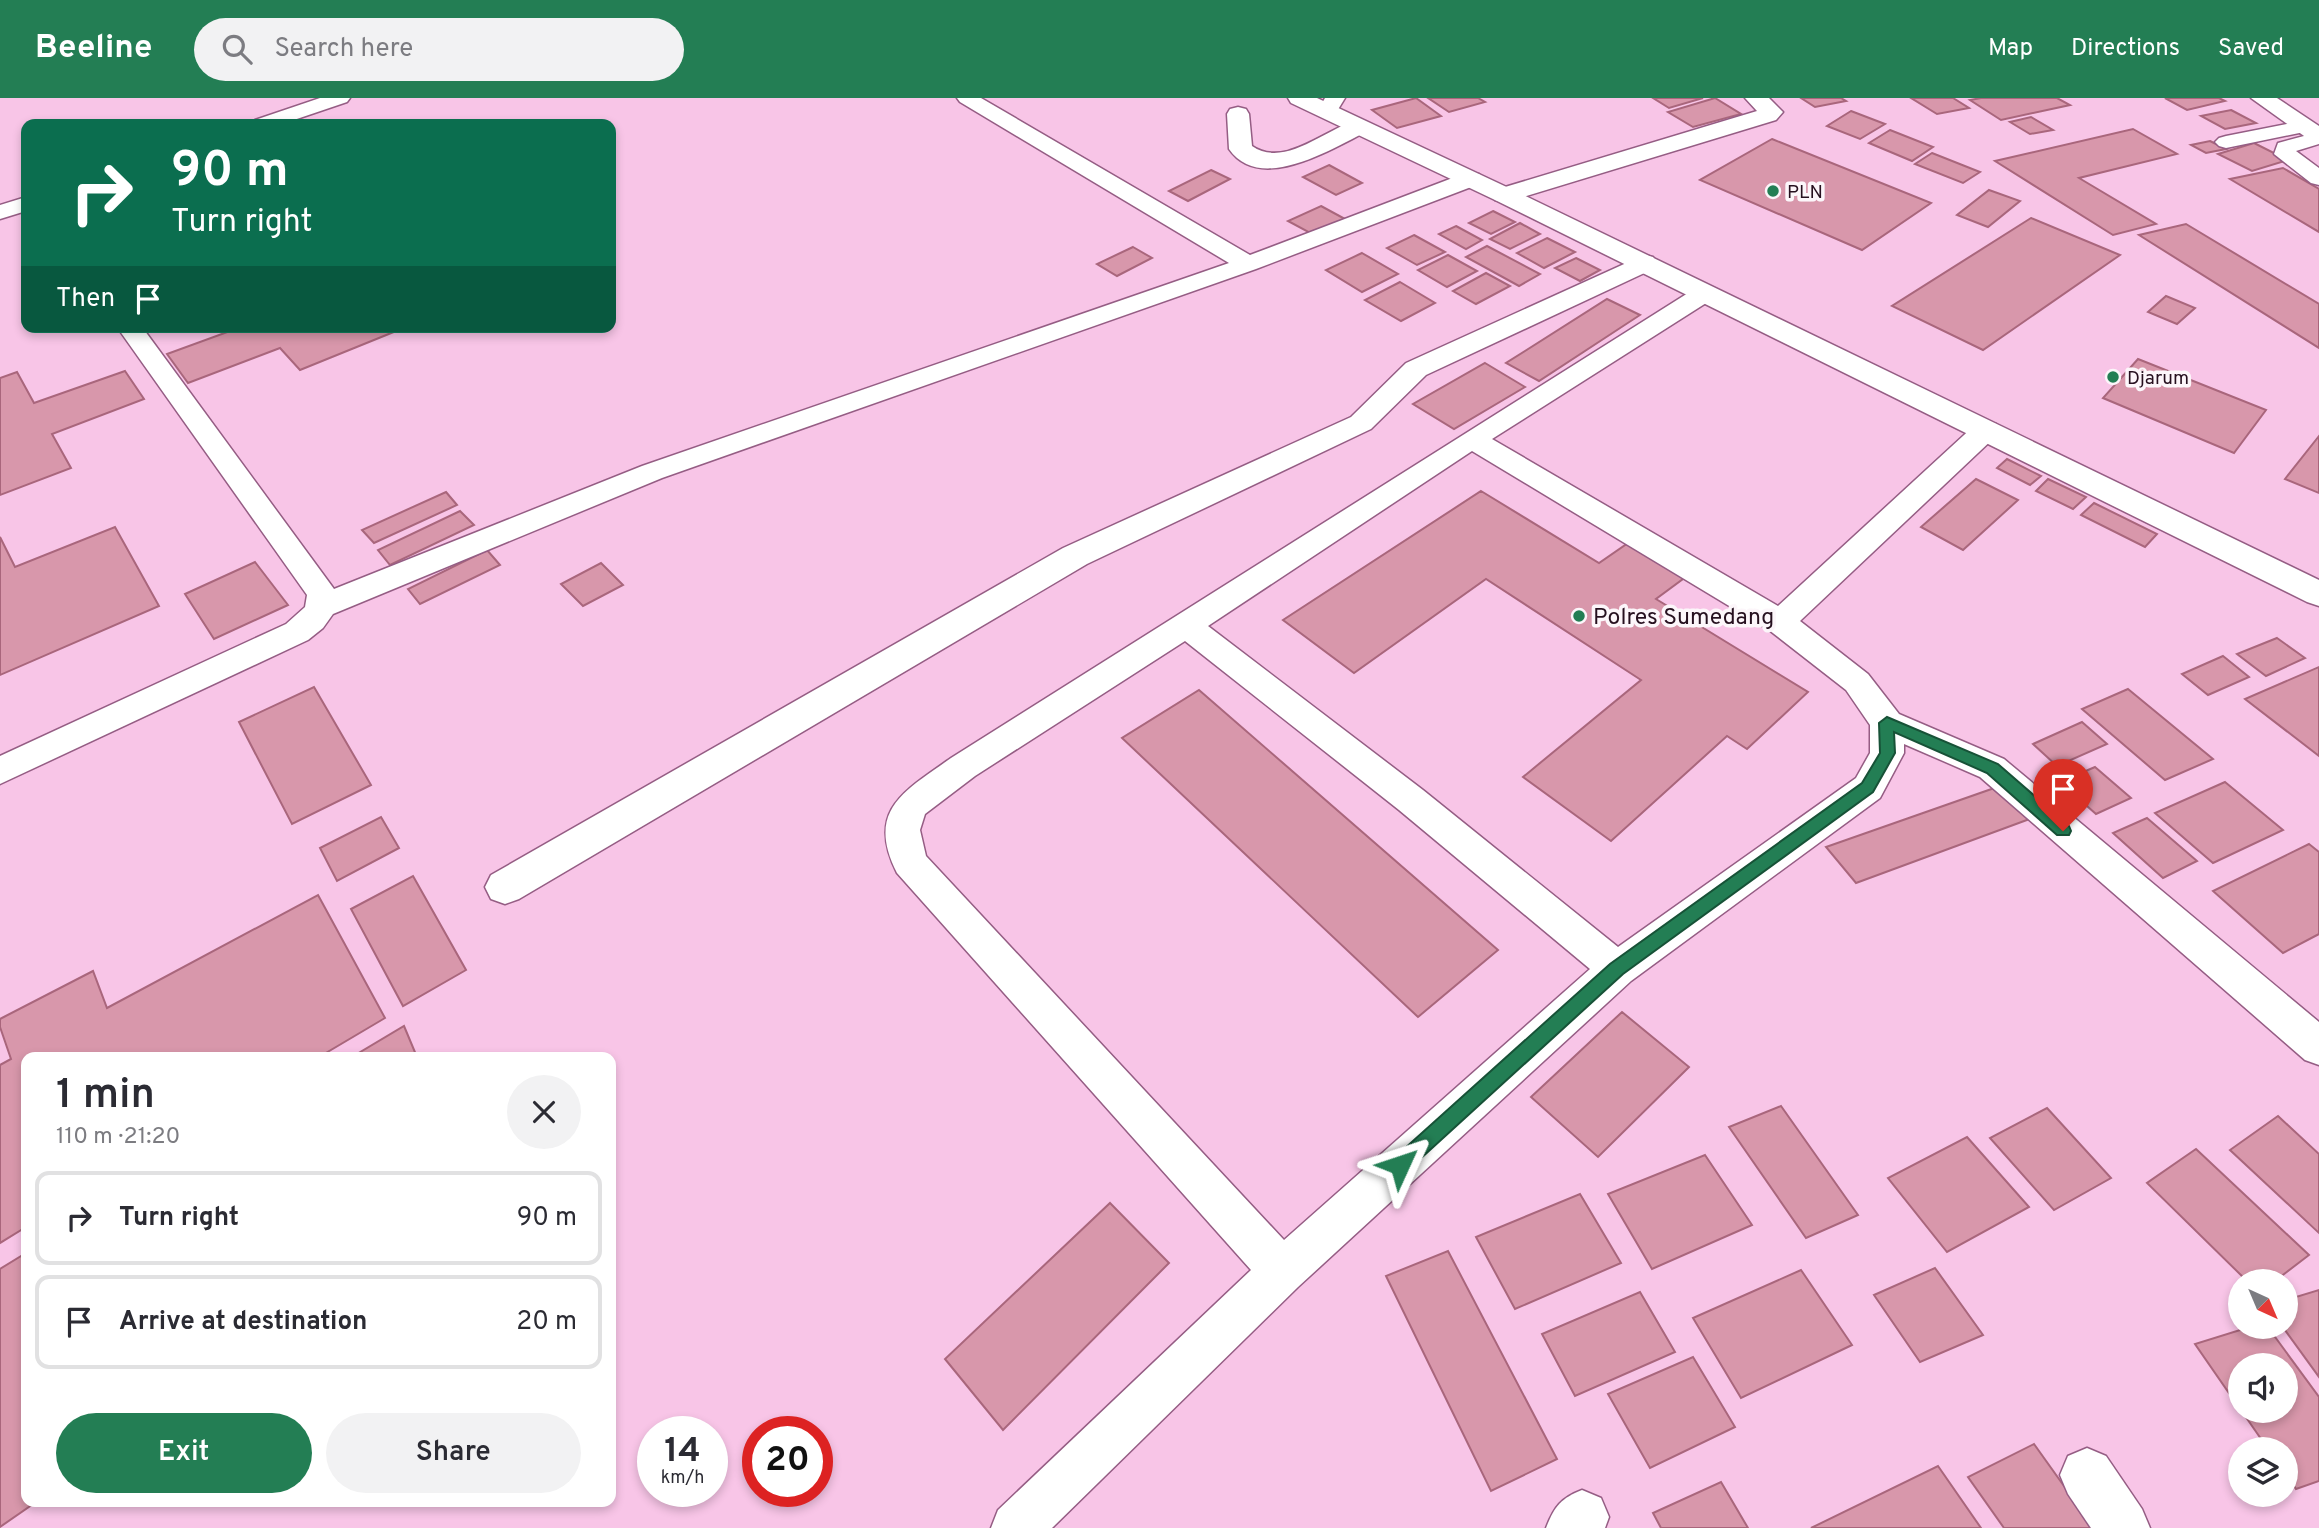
<!DOCTYPE html>
<meta charset="utf-8">
<style>
body{margin:0;font-family:Overpass,sans-serif;background:#f2f2f3;color:#2b2b33;height:100vh;display:flex;flex-direction:column;font-size:26px;white-space:nowrap}
*{box-sizing:border-box;margin:0}
p{font-size:23px;color:#7c7c81}
.icon{flex:none;width:38px;height:38px;fill:none;stroke:currentColor;stroke-width:2;stroke-linecap:round;stroke-linejoin:round}
.map{position:relative;flex:1;overflow:hidden}
.details{position:absolute;left:21px;top:954px;width:595px;height:455px;display:flex;flex-direction:column;background:#fff;border-radius:14px;box-shadow:0 4px 10px #0003}
.details>*{flex:none}
.guide{position:absolute;left:21px;top:21px;width:595px;height:214px;border-radius:14px;box-shadow:0 4px 10px #0003;background:#0b6e4f;color:#fff;overflow:hidden}
.needle{width:46px;rotate:136deg}
.controls{position:absolute;left:2228px;top:1171px;display:grid;gap:14px}
.controls a{display:grid;place-items:center;width:70px;height:70px;border-radius:50%;background:#fff;box-shadow:0 4px 10px #0003;font-size:35px}
.speed{position:absolute;left:637px;top:1318px;display:flex;gap:14px;font-size:35px;font-weight:700;text-align:center}
.speed>*{display:grid;place-content:center;width:91px;height:91px;border-radius:50%;background:#fff;box-shadow:0 4px 10px #0003;line-height:1}
.speed small{font-size:18px;font-weight:400}
.speed .limit{border:10px solid #d22;background:#fff;color:#111}
.pin{position:absolute;display:grid;place-items:center;width:60px;height:60px;color:#fff;margin:-72px -30px;border-radius:50% 50% 50% 0;rotate:-45deg;box-shadow:0 0 7px #0007}
.pin .icon{rotate:45deg}
.me{position:absolute;width:77px;margin:-38px;rotate:48deg;stroke-linejoin:round;filter:drop-shadow(0 0 5px #0008)}
.turn{display:flex;align-items:center;gap:24px;height:147px;padding:0 35px;font-size:32px}
.turn .icon{width:91px;height:91px;stroke-width:2.5}
.turn b{display:block;font-size:49px;line-height:60px}
.then{display:flex;align-items:center;height:66px;padding:0 35px;background:#0003;gap:14px;font-size:26px}
.round{display:grid;place-items:center;flex:none;width:74px;height:74px;border-radius:37px;background:#f2f2f3}
.head{display:flex;align-items:center;justify-content:space-between;height:119px;padding:0 35px}
h1{font-size:42px;font-weight:600;line-height:52px}
.action{display:flex;gap:14px;margin-top:auto;padding:14px 35px}
.action a{flex:1;height:80px;border-radius:42px;background:#237e54;color:#fff;font-size:28px;font-weight:600;line-height:80px;text-align:center}
.action a+a{background:#f2f2f3;color:#2b2b33}
ul{padding:0;list-style:none}
li{display:flex;align-items:center;gap:21px;height:94px;margin:0 14px 10px;padding:0 21px;border:4px solid #e1e1e2;border-radius:14px}
li div{flex:1}
li b{display:block;font-size:26px}
li em{font-style:normal}
header{display:flex;align-items:center;gap:42px;box-sizing:border-box;height:98px;padding:0 35px;background:#237e54;color:#fff}
header strong{font-size:33px}
nav{display:flex;gap:38px;margin-inline-start:auto;font-size:24px}
.search{width:490px;height:63px;background:#f2f2f3;display:flex;align-items:center;gap:18px;box-sizing:border-box;padding:0 24px;border-radius:38px;color:#7c7c81;font-size:26px}
.map>svg:first-child{display:block}
.building{fill:#d897ab;stroke:#a9667c;stroke-width:2}
.lines{fill:none;stroke-linecap:round;stroke-linejoin:round}
.service-casing{stroke:#955d84;stroke-width:3}
.minor-casing{stroke:#955d84;stroke-width:3}
.trunk-casing{stroke:#955d84;stroke-width:3}
.service{fill:#fff;fill-rule:evenodd}
.minor{fill:#fff;fill-rule:evenodd}
.trunk{fill:#fff;fill-rule:evenodd}
.route{fill:#237e54;stroke:#175237;stroke-width:2}
.poi-dot{fill:#237e54;stroke:#fcf6fa;stroke-width:2.5}
.labels{text-anchor:middle;stroke-width:7;stroke-linejoin:round;paint-order:stroke}
.far-poi-label{font-size:19px;fill:#26101f;stroke:#fcf6fa;text-anchor:start}
.poi-label{font-size:23px;fill:#26101f;stroke:#fcf6fa;text-anchor:start}
</style>
<header>
<strong>Beeline</strong>
<div class="search"><svg class="icon" aria-label="search" viewBox="0 0 24 24"><circle cx="10" cy="10" r="6"/><path d="M15 15l6 6"/></svg>Search here</div>
<nav><a>Map</a><a>Directions</a><a>Saved</a></nav>
</header>
<div class="map">
<svg width="2319" height="1430" viewBox="0 0 2319 1430">
<rect width="100%" height="100%" fill="#f8c5e7"/>
<g class="building">
<path d="M1416,0L1441,18L1397,30L1372,12Z"/>
<path d="M1428,0H1478L1485,4L1449,14Z"/>
<path d="M1653,0H1703L1669,10Z"/>
<path d="M1715,0L1741,16L1693,29L1668,14Z"/>
<path d="M1801,0H1841L1846,3L1815,9Z"/>
<path d="M1911,0H1953L1969,10L1937,16Z"/>
<path d="M1981,0H2057L2070,7L2001,22L1970,2Z"/>
<path d="M2165,0H2219L2225,3L2187,12Z"/>
<path d="M2231,12L2256,25L2225,31L2201,18Z"/>
<path d="M1851,13L1885,26L1860,41L1827,28Z"/>
<path d="M2031,19L2053,32L2030,36L2010,24Z"/>
<path d="M2133,31L2177,56L2079,80L2156,126L2113,137L1995,63Z"/>
<path d="M1890,32L1933,49L1912,63L1869,45Z"/>
<path d="M1772,41L1931,105L1862,152L1700,82Z"/>
<path d="M2210,43L2226,51L2206,55L2191,47Z"/>
<path d="M2254,45L2288,62L2252,73L2218,56Z"/>
<path d="M1932,55L1980,74L1963,85L1915,66Z"/>
<path d="M1329,67L1362,85L1336,97L1303,79Z"/>
<path d="M2283,70L2319,91V134L2230,81Z"/>
<path d="M1211,72L1230,81L1188,103L1169,93Z"/>
<path d="M1989,92L2020,103L1988,129L1957,117Z"/>
<path d="M1321,108L1345,121L1312,136L1288,123Z"/>
<path d="M1493,113L1515,124L1491,136L1469,125Z"/>
<path d="M2031,120L2120,157L1983,252L1892,208Z"/>
<path d="M1520,125L1540,136L1510,151L1490,141Z"/>
<path d="M2186,126L2319,206V250L2139,137Z"/>
<path d="M1456,128L1482,142L1466,151L1439,136Z"/>
<path d="M1414,137L1445,154L1417,167L1387,150Z"/>
<path d="M1547,140L1575,154L1544,170L1517,155Z"/>
<path d="M1487,148L1540,176L1519,188L1466,159Z"/>
<path d="M1133,149L1152,160L1117,178L1097,166Z"/>
<path d="M1362,155L1398,176L1362,194L1326,172Z"/>
<path d="M1448,157L1477,173L1447,189L1418,172Z"/>
<path d="M1576,160L1600,172L1580,183L1555,170Z"/>
<path d="M1486,175L1510,188L1476,206L1453,193Z"/>
<path d="M1400,184L1435,205L1401,223L1365,202Z"/>
<path d="M2166,198L2195,210L2177,226L2148,214Z"/>
<path d="M1607,201L1640,217L1539,283L1506,265Z"/>
<path d="M241,229H406L300,272L280,250L188,285L167,256Z"/>
<path d="M2138,261L2266,312L2234,355L2103,300Z"/>
<path d="M1485,265L1525,289L1454,331L1413,306Z"/>
<path d="M125,273L144,301L52,336L71,370L0,397V280L17,274L34,305Z"/>
<path d="M2319,338V395L2285,381Z"/>
<path d="M2007,361L2041,378L2030,387L1997,370Z"/>
<path d="M1976,381L2018,402L1963,452L1921,429Z"/>
<path d="M2048,381L2086,399L2073,411L2036,393Z"/>
<path d="M1481,393L1599,465L1631,443L1687,478L1656,501L1808,594L1747,651L1727,638L1611,743L1523,679L1641,582L1486,481L1354,575L1283,522Z"/>
<path d="M446,394L457,407L374,445L362,432Z"/>
<path d="M2094,405L2157,436L2145,449L2081,417Z"/>
<path d="M460,413L474,427L390,467L378,452Z"/>
<path d="M115,429L159,508L0,577V439L15,469Z"/>
<path d="M487,452L500,467L420,506L408,491Z"/>
<path d="M255,464L288,507L214,541L185,496Z"/>
<path d="M601,465L623,487L583,508L561,486Z"/>
<path d="M2277,540L2305,560L2266,578L2237,556Z"/>
<path d="M2223,558L2249,579L2208,597L2182,576Z"/>
<path d="M2319,569V658L2245,601Z"/>
<path d="M314,589L371,687L292,726L239,624Z"/>
<path d="M2128,591L2213,661L2165,682L2082,611Z"/>
<path d="M1199,592L1498,852L1418,919L1122,640Z"/>
<path d="M2082,624L2107,646L2057,668L2033,646Z"/>
<path d="M2095,669L2131,700L2096,716L2060,684Z"/>
<path d="M2225,684L2283,732L2213,765L2155,715Z"/>
<path d="M2003,687L2035,719L1856,785L1826,749Z"/>
<path d="M381,719L399,750L337,783L320,750Z"/>
<path d="M2147,720L2197,763L2163,780L2113,735Z"/>
<path d="M2309,746L2319,754V836L2283,855L2213,793Z"/>
<path d="M413,778L466,872L403,908L351,811Z"/>
<path d="M318,797L385,920L319,959H26V1129L0,1145V967L11,961L0,929V921L93,873L107,910Z"/>
<path d="M1622,914L1689,969L1598,1059L1531,999Z"/>
<path d="M404,928L417,959H352Z"/>
<path d="M1781,1008L1858,1117L1806,1140L1729,1029Z"/>
<path d="M2047,1010L2111,1080L2054,1112L1990,1040Z"/>
<path d="M2278,1018L2319,1056V1135L2230,1052Z"/>
<path d="M1967,1039L2029,1109L1947,1154L1888,1080Z"/>
<path d="M2196,1051L2309,1157L2275,1183H2247L2147,1085Z"/>
<path d="M1705,1057L1752,1127L1652,1171L1608,1096Z"/>
<path d="M1580,1096L1621,1165L1515,1211L1476,1139Z"/>
<path d="M1110,1105L1169,1165L1003,1332L945,1261Z"/>
<path d="M1448,1153L1557,1361L1491,1393L1386,1178Z"/>
<path d="M26,1155V1404H36L0,1429V1171Z"/>
<path d="M1935,1170L1983,1237L1920,1264L1874,1197Z"/>
<path d="M1801,1172L1852,1247L1741,1300L1693,1220Z"/>
<path d="M2319,1192V1279L2282,1228H2286V1202Z"/>
<path d="M1640,1194L1675,1254L1575,1298L1542,1236Z"/>
<path d="M2253,1228H2267L2319,1299V1383L2296,1391L2286,1376V1351H2268L2241,1312H2286V1267H2240V1311L2195,1246Z"/>
<path d="M1693,1259L1735,1329L1650,1370L1608,1296Z"/>
<path d="M2034,1346L2094,1430H2004L1968,1379Z"/>
<path d="M1938,1368L1981,1430H1811Z"/>
<path d="M1721,1384L1748,1430H1661L1653,1415Z"/>
</g>
<g class="lines">
<g class="service-casing">
<g id="service">
<path d="M320,0H350L347,4L282,26H252L255,22Z"/>
<path d="M957,0H981L1250,157L1463,76H1479L1482,81L1479,86L1256,171L662,380L333,516L323,530L308,542L0,686V658L286,526L305,509L307,497L117,229H142L334,491L642,368L1229,165L960,4Z"/>
<path d="M1325,0H1345L1334,18H1320L1317,14Z"/>
<path d="M2302,23L2309,25L2312,29L2309,33L2226,50L2219,48L2215,44L2219,40L2226,38Z"/>
<path d="M2319,34V46L2296,53L2319,70V87L2311,85L2274,56L2278,45Z"/>
<path d="M26,99V113L0,121V107Z"/>
<path d="M1705,188L1714,190L1717,195L1714,200L1492,341L1778,508L1976,326L1986,324L1996,326L2000,332L1996,338L1800,523L1868,576L1899,616L2004,661L2319,924V967L2305,962L1980,679L1904,646V655L1880,700L1631,883L1298,1189L1052,1430H991L998,1412L1251,1172L897,775C865,712 905,693 951,660L1696,190ZM1472,353L1769,532L1846,592L1870,627V655L1856,680L1618,849L1423,692L1208,528ZM1185,543L1399,712L1590,871L1284,1142L926,758L920,732L925,716L975,678Z"/>
</g>
</g>
<g class="minor-casing">
<g id="minor">
<path d="M1745,0H1769L1783,14L1776,22L1513,102L1504,104L1495,102L1492,97L1495,92L1757,13Z"/>
<path d="M2251,0H2277L2319,28V45L2311,43Z"/>
<path d="M1238,9L1246,11L1249,16L1252,48C1285,71 1326,30 1358,22L1366,24L1369,29L1366,34C1331,51 1260,96 1229,51L1227,16L1230,11Z"/>
<path d="M1644,157L1653,159L1657,165L1653,171L1426,277L1371,331L1087,466L519,801L505,806L491,801L485,789L491,777L1063,450L1351,319L1406,265Z"/>
<path d="M2087,1350L2106,1358L2142,1411L2150,1430H2091L2068,1396L2060,1377L2068,1358Z"/>
<path d="M1582,1392L1601,1400L1609,1419L1605,1430H1546C1554,1409 1561,1400 1582,1392Z"/>
</g>
</g>
<g class="trunk-casing">
<path id="trunk" d="M1288,0H1317L1513,92L2319,482V508L2307,504L1495,102L1291,5Z"/>
</g>
<use href="#service" class="service"/>
<use href="#minor" class="minor"/>
<use href="#trunk" class="trunk"/>
</g>
<path class="route" d="M1887,619L1998,666L2069,728L2071,733L2069,737H2057L1987,675L1894,634L1895,655L1873,694L1623,876L1407,1073L1400,1076L1394,1073L1391,1067L1394,1060L1610,866L1862,685L1880,655L1879,625Z"/>
<g class="poi-dot">
<circle cx="1773" cy="93" r="7"/>
<circle cx="2113" cy="279" r="7"/>
<circle cx="1579" cy="518" r="7"/>
</g>
<g class="labels">
<g class="far-poi-label">
<text x="1787" y="100">PLN</text>
<text x="2127" y="286">Djarum</text>
</g>
<g class="poi-label">
<text x="1593" y="526">Polres Sumedang</text>
</g>
</g>
</svg>
<div class="controls">
<a><svg class="needle" viewBox="-14 -14 28 28"><path d="M0-13l5 13h-10z" fill="#e53935"/><path d="M0 13l5-13h-10z" fill="#7c7c81"/></svg></a>
<a><svg class="icon" aria-label="sound" viewBox="0 0 24 24"><path d="M4 9h4l5-4v14l-5-4H4zM17 9q2 3 0 6"/></svg></a>
<a><svg class="icon" aria-label="layers" viewBox="0 0 24 24"><path d="M12 4l9 5-9 5-9-5zM3 14l9 5 9-5"/></svg></a>
</div>
<div class="speed"><div>14<small>km/h</small></div><div class="limit">20</div></div>
<div class="pin" style="left:2063px;top:733px;background:#d93025"><svg class="icon" aria-label="arrive" viewBox="0 0 24 24"><path d="M6 21V4h12l-3 4 3 4H6"/></svg></div>
<svg class="me" style="left:1400px;top:1067px" viewBox="-20 -20 40 40"><path d="M0-17L14 15 0 8-14 15z" fill="#237e54" stroke="#fff" stroke-width="4"/></svg>
<div class="guide">
<div class="turn"><svg class="icon" aria-label="right" viewBox="0 0 24 24"><path d="M7 20v-9h11M14 6l5 5-5 5"/></svg><div><b>90 m</b>Turn right</div></div>
<div class="then">Then<svg class="icon" aria-label="arrive" viewBox="0 0 24 24"><path d="M6 21V4h12l-3 4 3 4H6"/></svg></div>
</div>
<section class="details">
<div class="head"><div><h1>1 min</h1><p>110 m · 21:20</p></div><a class="round"><svg class="icon" aria-label="close" viewBox="0 0 24 24"><path d="M6 6l12 12M18 6L6 18"/></svg></a></div>
<ul>
<li><svg class="icon" aria-label="right" viewBox="0 0 24 24"><path d="M7 20v-9h11M14 6l5 5-5 5"/></svg><div><b>Turn right</b></div><em>90 m</em></li>
<li><svg class="icon" aria-label="arrive" viewBox="0 0 24 24"><path d="M6 21V4h12l-3 4 3 4H6"/></svg><div><b>Arrive at destination</b></div><em>20 m</em></li>
</ul>
<div class="action"><a>Exit</a><a>Share</a></div>
</section>
</div>
